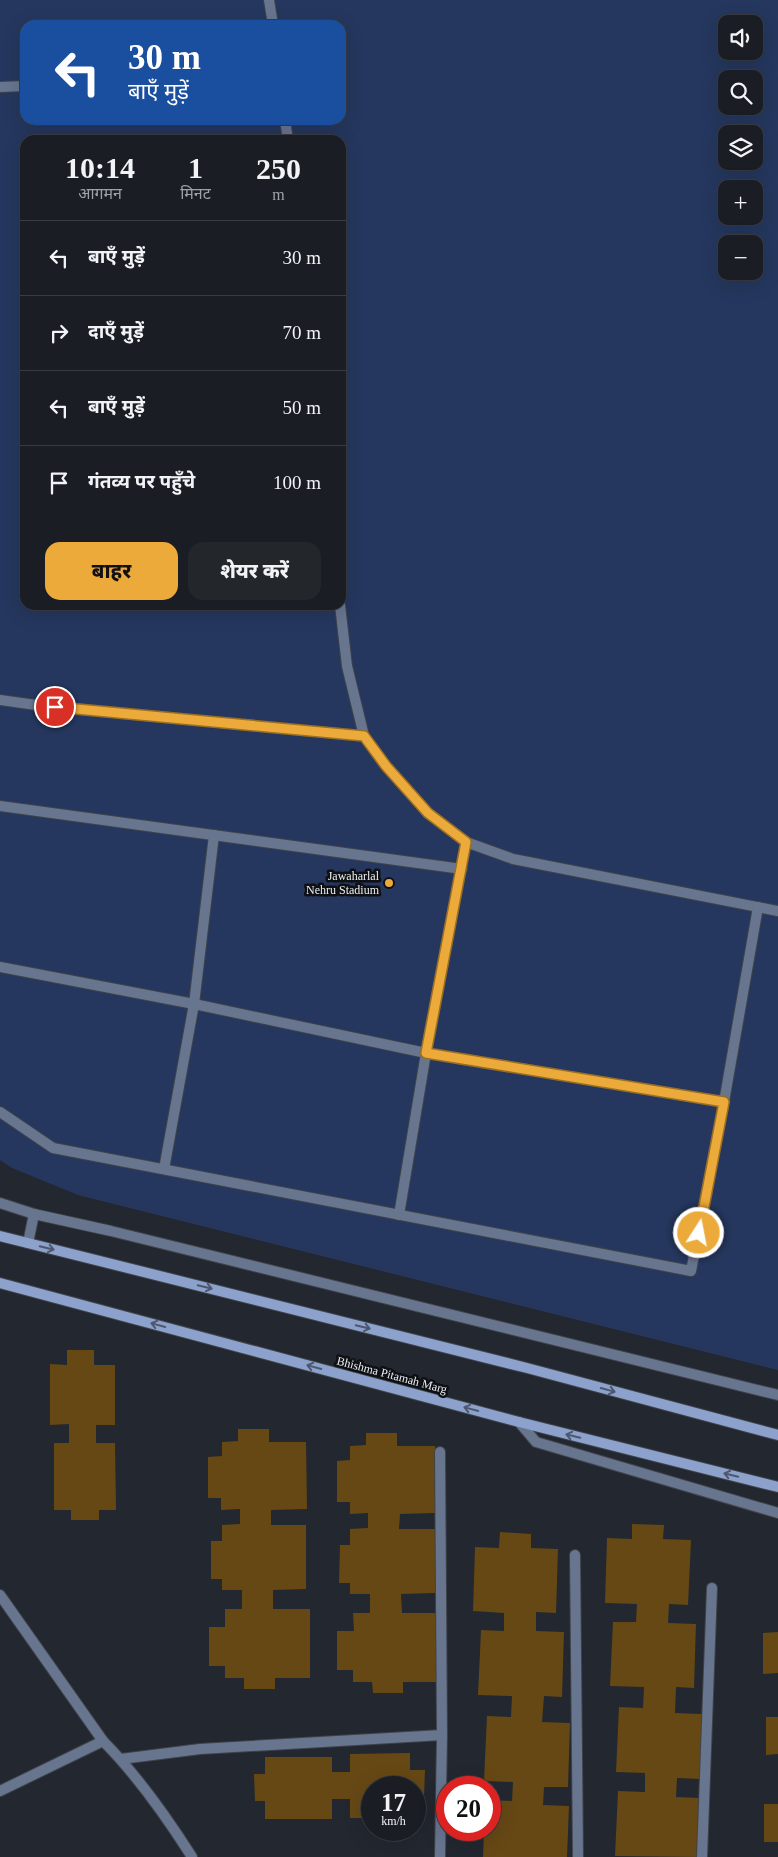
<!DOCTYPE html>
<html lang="hi">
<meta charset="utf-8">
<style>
body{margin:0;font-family:"Times New Roman","Noto Sans Devanagari",serif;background:#23262b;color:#f1f3f6;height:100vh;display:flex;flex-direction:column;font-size:19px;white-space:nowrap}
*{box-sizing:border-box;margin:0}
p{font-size:16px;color:#9fa2a6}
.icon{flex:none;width:28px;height:28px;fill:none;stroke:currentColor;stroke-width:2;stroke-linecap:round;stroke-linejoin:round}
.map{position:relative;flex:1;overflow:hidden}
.sheet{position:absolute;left:20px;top:135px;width:326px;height:475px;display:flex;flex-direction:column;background:#1a1d23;border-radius:15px;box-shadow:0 5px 20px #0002,0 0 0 1px #383b41}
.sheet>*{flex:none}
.guide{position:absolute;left:20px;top:20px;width:326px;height:105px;border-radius:15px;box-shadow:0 5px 20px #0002,0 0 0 1px #383b41;background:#1a4fa0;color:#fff;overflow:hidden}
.controls{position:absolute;left:718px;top:15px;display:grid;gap:10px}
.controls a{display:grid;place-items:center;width:45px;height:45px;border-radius:10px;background:#1a1d23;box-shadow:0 5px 20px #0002,0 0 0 1px #383b41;font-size:25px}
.speed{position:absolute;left:361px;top:1776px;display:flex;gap:10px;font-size:25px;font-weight:700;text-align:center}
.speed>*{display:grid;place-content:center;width:65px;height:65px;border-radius:50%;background:#1a1d23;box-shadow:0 5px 20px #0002,0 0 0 1px #383b41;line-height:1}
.speed small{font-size:12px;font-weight:400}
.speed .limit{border:8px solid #d22;background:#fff;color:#111}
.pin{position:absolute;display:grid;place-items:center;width:42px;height:42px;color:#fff;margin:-21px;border:2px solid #fff;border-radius:50%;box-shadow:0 1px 5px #0007}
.me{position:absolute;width:55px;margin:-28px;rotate:11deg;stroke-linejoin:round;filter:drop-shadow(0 0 4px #0008)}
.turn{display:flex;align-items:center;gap:18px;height:105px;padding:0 25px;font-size:22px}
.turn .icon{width:65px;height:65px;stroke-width:2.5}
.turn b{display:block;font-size:35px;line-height:42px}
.eta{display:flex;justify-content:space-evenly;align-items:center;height:85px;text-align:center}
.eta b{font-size:30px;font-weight:800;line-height:35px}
.primary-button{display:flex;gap:10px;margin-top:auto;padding:10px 25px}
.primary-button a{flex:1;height:58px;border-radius:15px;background:#ebaa39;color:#111;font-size:20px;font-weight:800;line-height:58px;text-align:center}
.primary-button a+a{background:#23262b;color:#f1f3f6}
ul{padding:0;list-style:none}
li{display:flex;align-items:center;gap:15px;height:75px;padding:0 25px;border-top:1px solid #383b41}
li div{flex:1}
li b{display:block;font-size:19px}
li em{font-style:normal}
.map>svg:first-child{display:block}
.green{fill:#25375e;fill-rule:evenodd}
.building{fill:#664815}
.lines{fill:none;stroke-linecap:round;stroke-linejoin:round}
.service-casing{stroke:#3f434a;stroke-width:12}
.minor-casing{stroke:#3f434a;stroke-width:12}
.secondary-casing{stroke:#3f434a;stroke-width:12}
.service{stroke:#68758f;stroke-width:10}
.minor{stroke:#68758f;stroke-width:10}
.secondary{stroke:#8ca1cb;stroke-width:10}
.oneway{stroke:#4d586f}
.route-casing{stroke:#996e25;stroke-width:12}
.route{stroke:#ebaa39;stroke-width:9}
.poi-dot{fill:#ebaa39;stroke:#0e1013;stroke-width:2}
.labels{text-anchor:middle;stroke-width:5;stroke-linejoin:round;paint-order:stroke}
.poi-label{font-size:12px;fill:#ebeef3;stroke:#0e1013;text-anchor:end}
.street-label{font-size:12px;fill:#ebeef3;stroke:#0e1013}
</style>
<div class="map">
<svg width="778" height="1857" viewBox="0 0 778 1857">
<rect width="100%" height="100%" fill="#23272f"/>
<path class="green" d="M0,0H778V1370L78,1195L12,1168L0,1160ZM726,24H754V51H726ZM25,25H341V120H25ZM726,79H754V106H726ZM726,134H754V161H726ZM25,140H341V605H25ZM726,189H754V216H726ZM726,244H754V271H726Z"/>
<g class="building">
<path d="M67,1350H94V1365H115V1425H96V1443H115L116,1510H99V1520H71V1510H54V1443H69V1424L50,1425V1364L67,1365Z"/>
<path d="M238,1429H269V1442H306L307,1509L271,1510V1525H306V1589L273,1590V1609H310V1678H275V1689H244V1678H225V1666H209V1627H225V1609H242V1590H222V1579H211V1541H222V1525L240,1524V1509L221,1510V1498H208V1457L222,1456V1442L238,1441Z"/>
<path d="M366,1433H397V1446H435V1513L400,1514L399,1529H435V1593L401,1594L402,1613H438V1682H403V1693H373L372,1682H353V1670H337V1631H354L353,1613H370V1594H350V1583H339L340,1545H350V1529L368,1528V1513L350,1514V1502H337V1461L350,1460V1446L366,1445Z"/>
<path d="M632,1524L664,1525L663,1539L691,1540L688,1605L669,1604L668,1623L696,1624L694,1688L676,1687L675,1713L702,1714L700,1779L677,1778L676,1797L701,1798L699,1857L615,1856L618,1791L645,1792V1773L616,1772L619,1707L643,1708L644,1687L610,1686L613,1622H636L637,1604L605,1603L607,1538L632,1539Z"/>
<path d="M500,1532L531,1534V1548L558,1549L556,1613L536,1612V1631L564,1632L562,1697L544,1696L542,1722L570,1723L568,1787H544L543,1805L569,1806L567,1857H483L484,1830H490V1800L512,1801L513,1782L484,1781L487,1716L511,1717L512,1696L478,1695L481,1630L504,1631V1613L473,1611L475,1547L499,1548Z"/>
<path d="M778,1632V1673L763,1674V1633Z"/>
<path d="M766,1717H778V1754L766,1755Z"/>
<path d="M410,1753V1770H425L424,1797H415V1788H372V1818H350V1799H332V1819H265V1801H255L254,1774H265V1757H332V1772H350V1754Z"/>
<rect x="764" y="1804" width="14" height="38"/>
</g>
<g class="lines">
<g class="service-casing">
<g id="service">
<path d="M269,0L273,25"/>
<path d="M0,87L25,86"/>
<path d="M285,120L288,140"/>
<path d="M340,605L347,666L364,736L386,766L428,813L466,842L513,859L778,911"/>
<path d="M0,700L36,705L364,736"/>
<path d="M0,806L462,869"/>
<path d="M466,842L426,1053L724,1102L758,907"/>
<path d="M0,967L194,1004L426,1053L399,1215"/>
<path d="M0,1112L53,1148L691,1271L724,1102"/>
<path d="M164,1169L194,1004L214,835"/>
<path d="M0,1203L34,1214L111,1231L778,1395"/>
<path d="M28,1243L34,1214"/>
<path d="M519,1422L536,1442L778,1513"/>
</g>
</g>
<g class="minor-casing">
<g id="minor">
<path d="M440,1452L442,1735L440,1857"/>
<path d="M575,1555L578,1857"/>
<path d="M0,1595L103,1741C137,1775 166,1816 192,1857"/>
<path d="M121,1759L200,1749L442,1735"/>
<path d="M0,1791L103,1741"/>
<path d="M702,1857L712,1588"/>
</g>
</g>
<g class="secondary-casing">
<g id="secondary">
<path d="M0,1236L527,1368L778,1435"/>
<path d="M0,1283L519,1422L778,1487"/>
</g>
</g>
<use href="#service" class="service"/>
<use href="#minor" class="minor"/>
<use href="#secondary" class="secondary"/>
</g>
<defs><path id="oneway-shaft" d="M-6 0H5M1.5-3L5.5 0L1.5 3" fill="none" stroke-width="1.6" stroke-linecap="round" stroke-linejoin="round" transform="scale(1.25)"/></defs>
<g class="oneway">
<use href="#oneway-shaft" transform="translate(47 1248) rotate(14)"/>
<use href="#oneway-shaft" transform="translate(205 1287) rotate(14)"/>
<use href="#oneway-shaft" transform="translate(158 1325) rotate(-165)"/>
<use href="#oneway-shaft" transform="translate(363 1327) rotate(14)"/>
<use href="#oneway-shaft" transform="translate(314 1367) rotate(-165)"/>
<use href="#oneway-shaft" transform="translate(608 1390) rotate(15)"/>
<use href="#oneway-shaft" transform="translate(471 1409) rotate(-165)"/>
<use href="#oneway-shaft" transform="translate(573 1436) rotate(-166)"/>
<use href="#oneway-shaft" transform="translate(731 1475) rotate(-166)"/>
</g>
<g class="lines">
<g class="route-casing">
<path id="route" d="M55,707L364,736L386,766L428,813L466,842L426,1053L724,1102L699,1233"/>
</g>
<use href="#route" class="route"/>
</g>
<circle class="poi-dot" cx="389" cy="883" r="5"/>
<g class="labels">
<g class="poi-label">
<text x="379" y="880">Jawaharlal<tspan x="379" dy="14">Nehru Stadium</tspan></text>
</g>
<g class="street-label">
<text transform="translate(392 1375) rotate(15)" y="4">Bhishma Pitamah Marg</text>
</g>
</g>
</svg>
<div class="controls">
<a><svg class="icon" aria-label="sound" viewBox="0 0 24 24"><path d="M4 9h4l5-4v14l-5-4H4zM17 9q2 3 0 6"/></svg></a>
<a><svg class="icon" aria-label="search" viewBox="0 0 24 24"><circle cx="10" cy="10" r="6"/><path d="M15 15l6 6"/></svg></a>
<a><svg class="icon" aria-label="layers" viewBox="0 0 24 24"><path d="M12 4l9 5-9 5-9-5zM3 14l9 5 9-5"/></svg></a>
<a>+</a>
<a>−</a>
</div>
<div class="speed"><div>17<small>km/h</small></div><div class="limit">20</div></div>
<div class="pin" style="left:55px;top:707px;background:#d93025"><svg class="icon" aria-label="arrive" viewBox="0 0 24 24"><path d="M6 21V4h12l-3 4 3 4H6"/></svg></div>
<svg class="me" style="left:699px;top:1233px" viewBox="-20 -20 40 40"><circle r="17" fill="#ebaa39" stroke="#fff" stroke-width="3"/><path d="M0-11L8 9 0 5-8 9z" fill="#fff"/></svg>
<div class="guide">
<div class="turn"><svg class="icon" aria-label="left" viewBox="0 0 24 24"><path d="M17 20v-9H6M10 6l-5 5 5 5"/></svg><div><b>30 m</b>बाएँ मुड़ें</div></div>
</div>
<section class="sheet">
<div class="eta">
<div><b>10:14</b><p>आगमन</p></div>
<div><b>1</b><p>मिनट</p></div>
<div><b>250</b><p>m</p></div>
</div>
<ul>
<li><svg class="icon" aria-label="left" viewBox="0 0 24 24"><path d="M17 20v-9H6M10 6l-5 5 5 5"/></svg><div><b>बाएँ मुड़ें</b></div><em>30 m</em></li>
<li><svg class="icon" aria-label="right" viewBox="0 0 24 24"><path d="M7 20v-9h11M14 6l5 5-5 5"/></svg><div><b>दाएँ मुड़ें</b></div><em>70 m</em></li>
<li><svg class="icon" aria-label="left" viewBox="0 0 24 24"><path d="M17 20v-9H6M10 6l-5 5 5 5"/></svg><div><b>बाएँ मुड़ें</b></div><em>50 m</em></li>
<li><svg class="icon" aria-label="arrive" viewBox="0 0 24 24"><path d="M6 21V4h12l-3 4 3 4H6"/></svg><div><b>गंतव्य पर पहुँचे</b></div><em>100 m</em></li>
</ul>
<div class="primary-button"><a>बाहर</a><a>शेयर करें</a></div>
</section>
</div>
